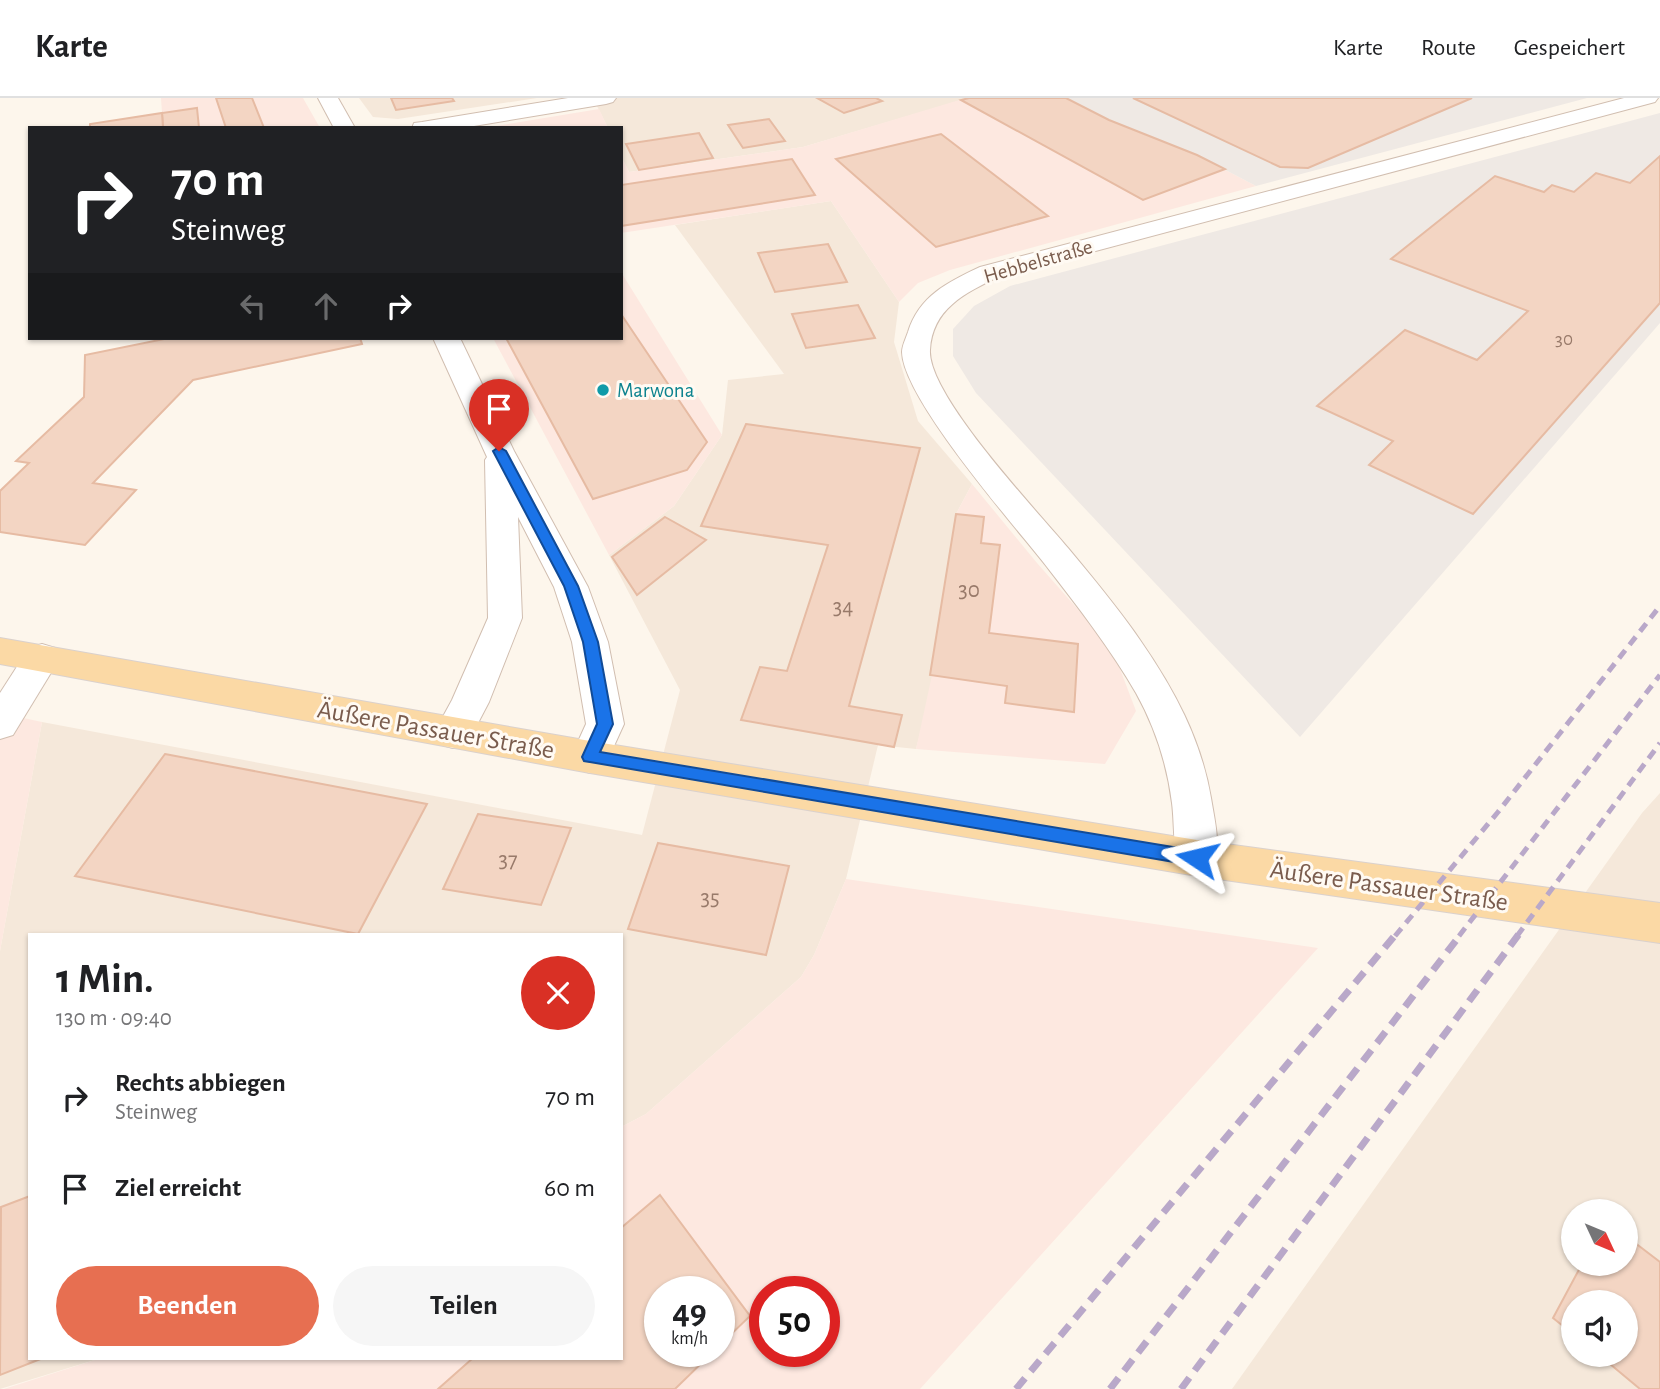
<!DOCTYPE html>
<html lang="de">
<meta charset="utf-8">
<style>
body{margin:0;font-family:"Alegreya Sans",sans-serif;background:#f6f6f6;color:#202124;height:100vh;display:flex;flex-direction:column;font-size:26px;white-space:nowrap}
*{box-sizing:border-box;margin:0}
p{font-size:23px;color:#757577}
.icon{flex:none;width:38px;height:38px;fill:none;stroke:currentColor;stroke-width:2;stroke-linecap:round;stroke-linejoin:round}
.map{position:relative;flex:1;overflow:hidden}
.drawer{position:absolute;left:28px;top:835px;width:595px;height:427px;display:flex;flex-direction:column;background:#fff;border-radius:0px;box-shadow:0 2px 5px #0004}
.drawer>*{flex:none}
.top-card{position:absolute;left:28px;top:28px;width:595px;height:214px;border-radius:0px;box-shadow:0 2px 5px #0004;background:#202124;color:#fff;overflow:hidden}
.needle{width:46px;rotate:134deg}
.buttons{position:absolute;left:1561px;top:1101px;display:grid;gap:14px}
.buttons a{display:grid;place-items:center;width:77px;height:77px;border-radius:50%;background:#fff;box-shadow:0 2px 5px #0004;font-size:35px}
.speed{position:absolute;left:644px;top:1178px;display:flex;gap:14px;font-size:35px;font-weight:700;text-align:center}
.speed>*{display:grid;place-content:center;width:91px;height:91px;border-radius:50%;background:#fff;box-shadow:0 2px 5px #0004;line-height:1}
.speed small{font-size:18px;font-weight:400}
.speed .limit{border:10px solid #d22;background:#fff;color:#111}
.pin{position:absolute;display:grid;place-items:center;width:60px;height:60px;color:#fff;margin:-72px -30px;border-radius:50% 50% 50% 0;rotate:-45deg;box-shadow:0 0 7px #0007}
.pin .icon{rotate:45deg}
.me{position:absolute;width:77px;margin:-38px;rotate:280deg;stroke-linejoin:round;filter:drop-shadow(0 0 5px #0008)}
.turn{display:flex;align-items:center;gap:24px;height:147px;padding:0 28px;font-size:32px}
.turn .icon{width:91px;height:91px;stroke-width:2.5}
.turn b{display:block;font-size:49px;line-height:60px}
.lanes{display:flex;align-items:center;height:66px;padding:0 28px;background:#0003;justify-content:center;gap:35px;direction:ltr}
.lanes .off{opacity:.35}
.round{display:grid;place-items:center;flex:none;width:74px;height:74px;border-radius:37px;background:#f6f6f6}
.overview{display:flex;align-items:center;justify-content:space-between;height:119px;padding:0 28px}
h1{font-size:42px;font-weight:700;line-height:52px}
.action{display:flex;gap:14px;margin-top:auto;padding:14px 28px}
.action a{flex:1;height:80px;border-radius:42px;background:#e76f51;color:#fff;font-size:28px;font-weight:700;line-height:80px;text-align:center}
.action a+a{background:#f6f6f6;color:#202124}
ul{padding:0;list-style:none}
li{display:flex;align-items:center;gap:21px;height:91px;padding:0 28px}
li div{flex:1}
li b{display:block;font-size:26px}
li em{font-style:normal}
header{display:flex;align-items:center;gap:42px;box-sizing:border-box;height:98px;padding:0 35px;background:#fff;border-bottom:2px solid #e0e0e0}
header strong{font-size:33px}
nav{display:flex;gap:38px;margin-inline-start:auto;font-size:24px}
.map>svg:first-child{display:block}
.residential{fill:#f5e8da;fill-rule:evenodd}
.commercial{fill:#fde8e0;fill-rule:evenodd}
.industrial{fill:#efe9e4}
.building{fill:#f3d5c3;stroke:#e6bba3;stroke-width:2}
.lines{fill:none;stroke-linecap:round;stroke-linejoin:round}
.minor-casing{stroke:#d1beb0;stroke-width:2}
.major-casing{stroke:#dad1cd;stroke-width:2}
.minor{fill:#fff;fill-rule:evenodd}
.major{fill:#fbd9a5;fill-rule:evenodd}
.rail-far1{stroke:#b9a8c9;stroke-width:5;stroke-dasharray:10 7;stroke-linecap:butt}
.rail{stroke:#b9a8c9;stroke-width:7;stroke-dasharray:14 9;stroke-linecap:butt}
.route{fill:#1a73e8;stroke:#114b97;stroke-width:2}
.culture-dot{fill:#0f9aa8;stroke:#fffaf3;stroke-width:2.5}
.labels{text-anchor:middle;stroke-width:6;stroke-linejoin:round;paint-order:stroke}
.far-number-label{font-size:19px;fill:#987a6a}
.far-street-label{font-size:21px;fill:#7a5c4d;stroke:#fffaf3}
.far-culture-label{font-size:21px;fill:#0d838f;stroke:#fffaf3;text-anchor:start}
.number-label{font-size:23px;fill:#987a6a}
.street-label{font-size:26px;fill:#7a5c4d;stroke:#fffaf3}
</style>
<header>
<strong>Karte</strong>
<nav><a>Karte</a><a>Route</a><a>Gespeichert</a></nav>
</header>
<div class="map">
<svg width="1660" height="1291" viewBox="0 0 1660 1291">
<rect width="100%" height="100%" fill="#fdf6ec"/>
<g class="residential">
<path d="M359,0H537L398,21L373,19Z"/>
<path d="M593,0H969L803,49L629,74L621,58V30H608Z"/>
<path d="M831,103L899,204L894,244L918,323L972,386L956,416L935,578L916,651L878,647L846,781L814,857L801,879L646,1016L621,1029V836H30V1260H101L0,1291V853L42,624L642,737L680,592L609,457L674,408L722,337L728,282L784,276L675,127Z"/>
<path d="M1660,695V1291H1232L1642,715ZM1573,1113H1626V1166H1573ZM1573,1204H1626V1256H1573Z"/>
</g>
<g class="commercial">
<path d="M161,0H303L320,30H163Z"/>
<path d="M966,0H1066L1109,22L1197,57L1256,88L950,172L918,185L899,204L831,103L621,135V58L629,74L803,49Z"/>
<path d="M599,11L608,30H484Z"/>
<path d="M621,174L722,337L674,408L609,457L493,240H621Z"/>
<path d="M972,386L1037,465L1112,550L1136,613L1105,666L916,651L932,577L956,416Z"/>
<path d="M0,615L42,624L0,853Z"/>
<path d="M846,781L1318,850L920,1291H4L101,1260H621V1029L646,1016L801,879L814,857ZM660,1194H719V1253H660ZM765,1194H824V1253H765Z"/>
</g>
<g class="industrial">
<path d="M1066,0H1587L1256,88L1197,57L1109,22Z"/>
<path d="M1660,15V225L1300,639L976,295L953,258V231L974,208L1010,188Z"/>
</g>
<g class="building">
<path d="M216,0H252L264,30H226Z"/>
<path d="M391,0H452L454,3L396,12Z"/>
<path d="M817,0H876L882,3L844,15Z"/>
<path d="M969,0H1066L1109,22L1197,57L1225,71L1143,102L961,2Z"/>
<path d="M1133,0H1472L1308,70L1280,69Z"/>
<path d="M197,10L199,30H163L162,15Z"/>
<path d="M162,15L163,30H90V26Z"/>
<path d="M769,21L785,43L743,50L728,27Z"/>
<path d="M699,35L713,60L639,72L626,46Z"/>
<path d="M941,36L1048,118L936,149L836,61Z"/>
<path d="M1660,58V205L1473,416L1369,367L1393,343L1317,308L1405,232L1477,262L1528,213L1391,161L1495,78L1544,94L1552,87L1574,94L1596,75L1630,85Z"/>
<path d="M792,61L815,97L621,128V87Z"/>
<path d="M828,146L847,184L775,194L758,155Z"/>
<path d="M858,207L875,240L806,250L792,216Z"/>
<path d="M621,216L707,344L687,372L593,401L506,240H621Z"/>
<path d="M169,240H360L362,246L193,282L93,385L136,392L85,447L0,434V393L29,365L16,363L84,299L85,257Z"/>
<path d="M746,326L920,350L849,608L902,617L894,649L741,622L760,569L787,573L828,447L701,428Z"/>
<path d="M956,416L984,419L981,445L1000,447L989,535L1078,546L1074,614L1005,605L1007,588L930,577Z"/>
<path d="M665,419L706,442L637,497L612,459Z"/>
<path d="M165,656L427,706L358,836L75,778Z"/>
<path d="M478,716L571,730L541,807L443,791Z"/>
<path d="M658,745L789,768L766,857L628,831Z"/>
<path d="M660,1097L750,1218L719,1248V1194H660V1253H714L675,1291H438L473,1260H621V1130Z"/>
<path d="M30,1098V1260H43L0,1277L1,1109Z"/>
<path d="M1626,1138L1660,1164V1291H1640L1598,1256H1626V1204H1573V1236L1553,1220L1582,1166H1626Z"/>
</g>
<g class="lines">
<g class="minor-casing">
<g id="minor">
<path d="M318,0H338L355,30H334Z"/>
<path d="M568,0H616L613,4L606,6L462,30H412L414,25L422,24Z"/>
<path d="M1624,0H1658L1655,4L998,179C965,195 932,211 930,252C927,297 1038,414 1068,450C1093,480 1118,510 1140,542C1174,591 1201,641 1211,700C1215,724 1222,751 1212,773L1197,778L1182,773C1172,752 1175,728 1172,705C1167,666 1155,629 1136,595C1110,550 1078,509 1047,469C1015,428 903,301 902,254C902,248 906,240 908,234C919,198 948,184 980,169Z"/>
<path d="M433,240H460L514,353L588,489L608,544L624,626L604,670L590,675L576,670L571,659L586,626L572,544L554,489L518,419L522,520L489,604L467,646L453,650L439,646L434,635L452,602L488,520L485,362L487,359Z"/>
<path d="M42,546L55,550L60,560L13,637L0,641V595L29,550Z"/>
</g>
</g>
<g class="major-casing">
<path id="major" d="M0,540L590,643L1197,742L1660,805V845L1197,778L590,675L0,566Z"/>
</g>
<use href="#minor" class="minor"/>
<use href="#major" class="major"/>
<g class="rail-far1">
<path d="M1395,838L1498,714L1660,508"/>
<path d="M1459,838L1660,577"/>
<path d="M1517,838L1660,645"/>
</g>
<g class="rail">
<path d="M1016,1291L1396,836"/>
<path d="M1110,1291L1461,836"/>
<path d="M1181,1291L1519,836"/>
</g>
</g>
<path class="route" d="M499,349L506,353L578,488L598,544L613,626L600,654L1197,753L1203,755L1206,760L1203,766L1197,768L584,663L582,659L597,626L583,544L564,488L493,353Z"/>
<circle class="culture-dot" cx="603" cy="292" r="7"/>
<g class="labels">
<g class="far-number-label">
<text x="1564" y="247">30</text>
</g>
<g class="far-street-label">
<text transform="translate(1038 163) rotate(-16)" y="7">Hebbelstraße</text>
</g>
<g class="far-culture-label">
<text x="617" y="299">Marwona</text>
</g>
<g class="number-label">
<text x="969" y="499">30</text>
<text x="843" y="516">34</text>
<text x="508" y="769">37</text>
<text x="710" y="807">35</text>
</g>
<g class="street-label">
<text transform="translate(436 631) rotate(10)" y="9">Äußere Passauer Straße</text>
<text transform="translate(1389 787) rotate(8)" y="9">Äußere Passauer Straße</text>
</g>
</g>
</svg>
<div class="buttons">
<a><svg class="needle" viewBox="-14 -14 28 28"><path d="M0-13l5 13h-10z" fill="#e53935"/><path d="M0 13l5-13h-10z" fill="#757577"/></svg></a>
<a><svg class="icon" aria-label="sound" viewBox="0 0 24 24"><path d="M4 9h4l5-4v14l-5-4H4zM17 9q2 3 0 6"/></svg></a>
</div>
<div class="speed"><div>49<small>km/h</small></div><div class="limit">50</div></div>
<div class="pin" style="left:499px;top:353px;background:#d93025"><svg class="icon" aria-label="arrive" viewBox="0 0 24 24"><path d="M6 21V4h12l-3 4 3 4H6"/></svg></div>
<svg class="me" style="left:1197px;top:760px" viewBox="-20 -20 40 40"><path d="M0-17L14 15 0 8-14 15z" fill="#1a73e8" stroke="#fff" stroke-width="4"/></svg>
<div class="top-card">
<div class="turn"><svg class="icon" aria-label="right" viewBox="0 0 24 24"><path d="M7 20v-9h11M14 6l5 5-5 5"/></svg><div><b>70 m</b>Steinweg</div></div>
<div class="lanes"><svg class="icon off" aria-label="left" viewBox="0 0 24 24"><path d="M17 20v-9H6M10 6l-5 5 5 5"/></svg><svg class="icon off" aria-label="ahead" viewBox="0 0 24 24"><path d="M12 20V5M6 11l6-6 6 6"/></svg><svg class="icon" aria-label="right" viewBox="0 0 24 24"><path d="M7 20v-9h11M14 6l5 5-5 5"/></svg></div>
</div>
<section class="drawer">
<div class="overview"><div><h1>1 Min.</h1><p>130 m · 09:40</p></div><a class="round" style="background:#d93025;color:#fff"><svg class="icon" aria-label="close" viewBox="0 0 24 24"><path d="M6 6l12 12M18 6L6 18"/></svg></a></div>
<ul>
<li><svg class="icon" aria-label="right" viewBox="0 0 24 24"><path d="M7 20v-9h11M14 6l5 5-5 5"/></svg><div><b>Rechts abbiegen</b><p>Steinweg</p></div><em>70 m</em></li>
<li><svg class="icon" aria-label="arrive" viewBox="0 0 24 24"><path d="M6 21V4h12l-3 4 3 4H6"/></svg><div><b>Ziel erreicht</b></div><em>60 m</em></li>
</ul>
<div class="action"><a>Beenden</a><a>Teilen</a></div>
</section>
</div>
